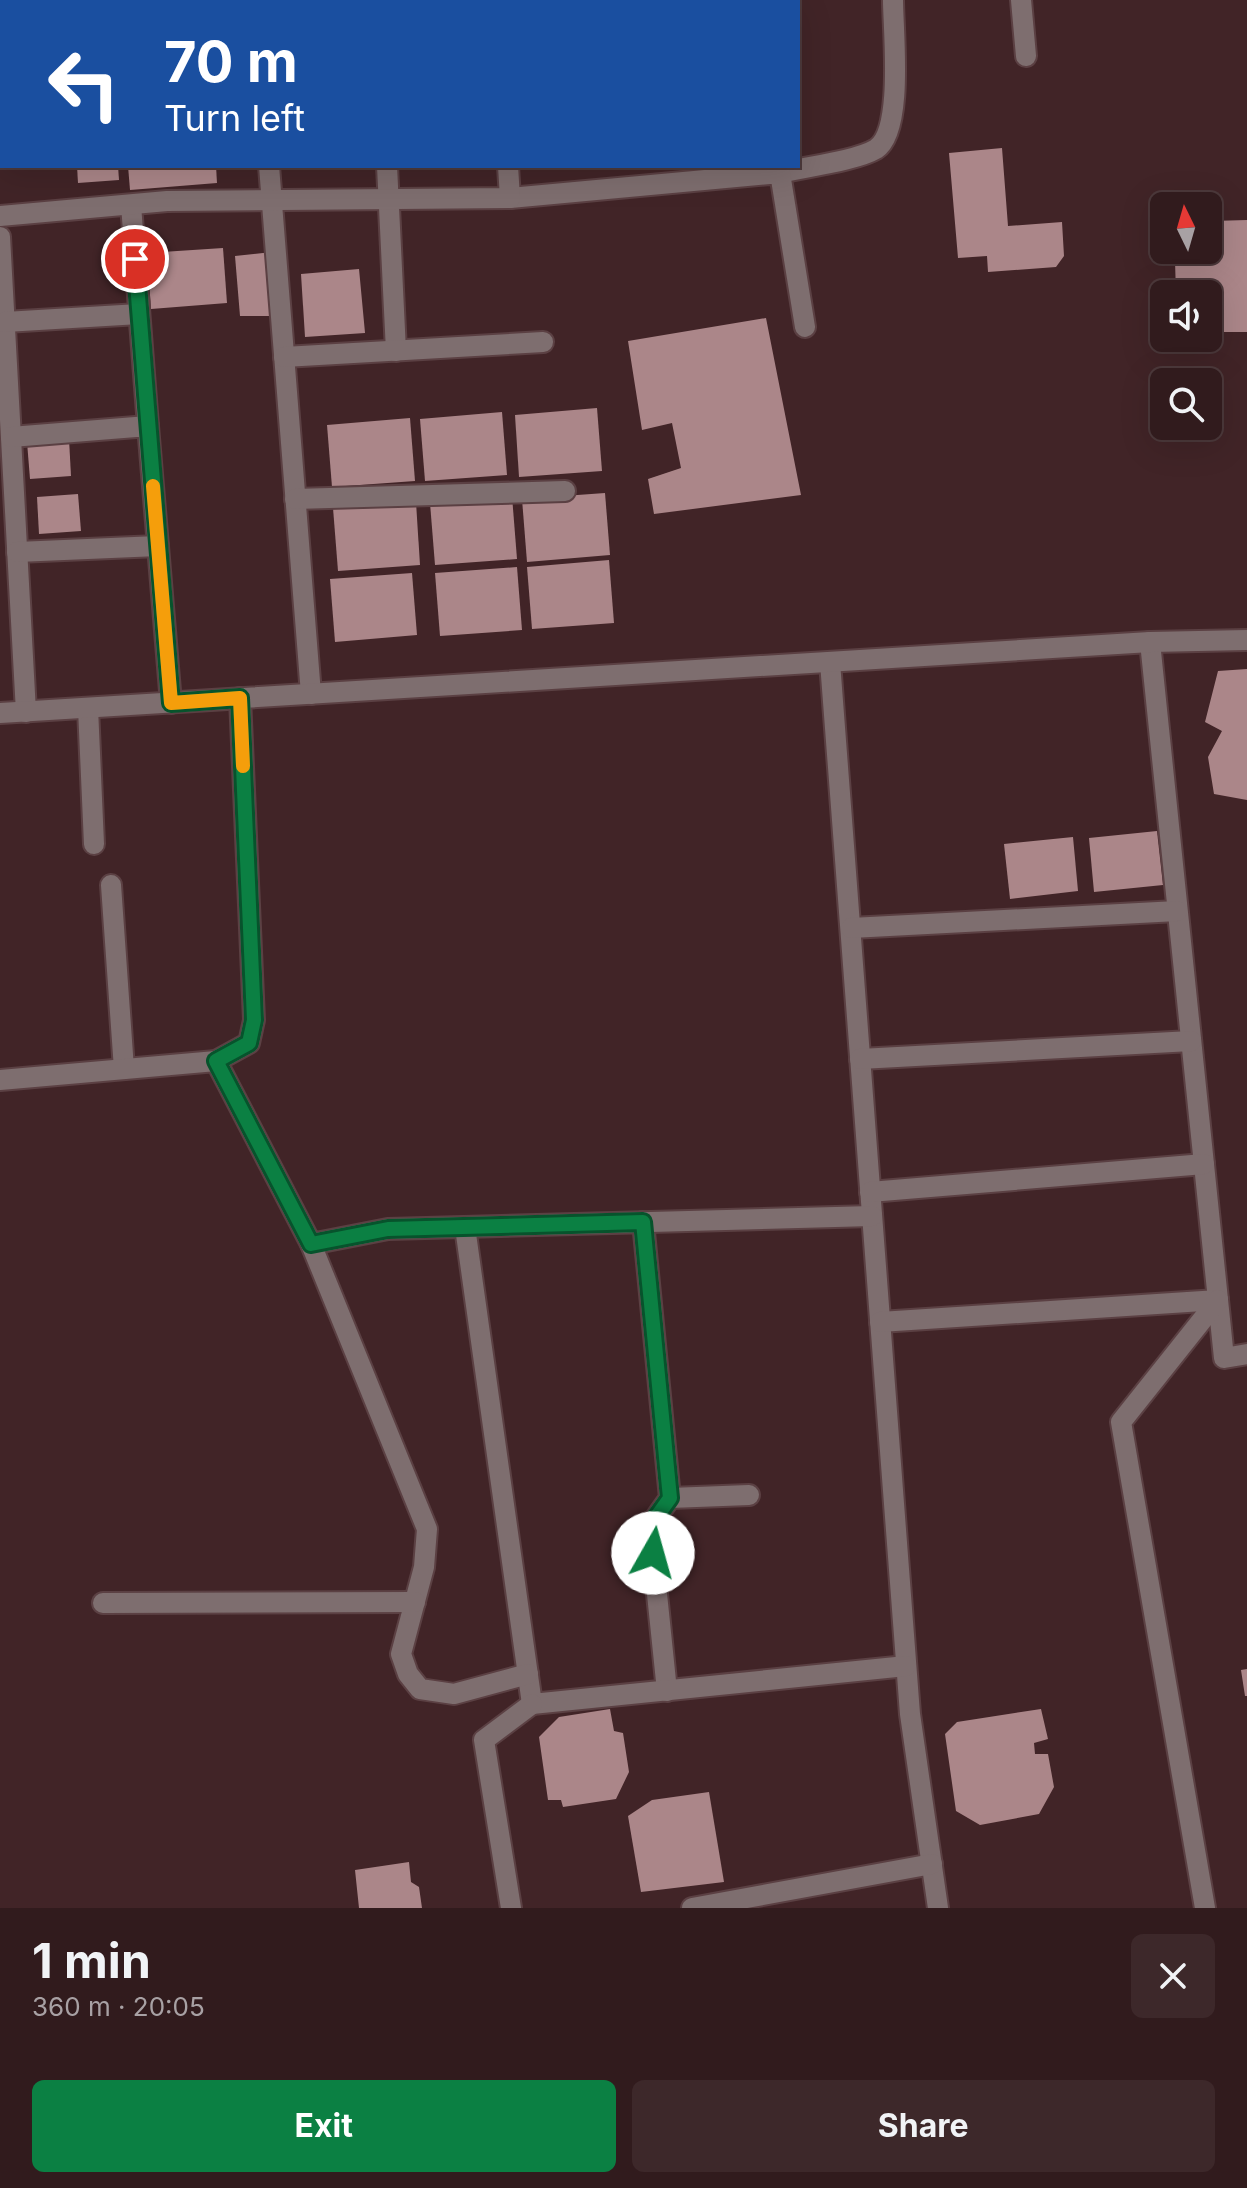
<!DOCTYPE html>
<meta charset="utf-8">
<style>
body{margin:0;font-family:Inter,sans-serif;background:#3d282a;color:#f1f3f6;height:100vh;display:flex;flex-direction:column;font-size:30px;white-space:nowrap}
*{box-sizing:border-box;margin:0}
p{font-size:26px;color:#a8a1a4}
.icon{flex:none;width:44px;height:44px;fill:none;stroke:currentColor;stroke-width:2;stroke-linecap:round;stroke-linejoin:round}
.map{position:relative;height:1908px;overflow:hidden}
.panel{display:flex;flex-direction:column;background:#311b1d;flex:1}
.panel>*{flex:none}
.top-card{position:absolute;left:0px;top:0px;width:800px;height:168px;box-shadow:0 8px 32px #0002,0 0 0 2px #4c393b;background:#1a4fa0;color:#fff;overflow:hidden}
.needle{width:52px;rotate:355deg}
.buttons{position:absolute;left:1150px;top:192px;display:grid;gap:16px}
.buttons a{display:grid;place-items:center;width:72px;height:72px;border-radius:12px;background:#311b1d;box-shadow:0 8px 32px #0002,0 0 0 2px #4c393b;font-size:40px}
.pin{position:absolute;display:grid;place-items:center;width:68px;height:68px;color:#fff;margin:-34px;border:4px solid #fff;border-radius:50%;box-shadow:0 2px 8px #0007}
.me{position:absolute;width:88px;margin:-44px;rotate:7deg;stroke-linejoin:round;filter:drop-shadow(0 0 6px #0008)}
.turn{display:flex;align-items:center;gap:28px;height:168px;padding:0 32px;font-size:36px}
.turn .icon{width:104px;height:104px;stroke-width:2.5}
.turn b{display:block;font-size:56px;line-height:68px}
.round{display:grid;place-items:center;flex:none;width:84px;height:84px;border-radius:12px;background:#3d282a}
.headline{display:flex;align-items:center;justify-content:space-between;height:136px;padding:0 32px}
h1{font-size:48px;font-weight:700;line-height:60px}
.button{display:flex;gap:16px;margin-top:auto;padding:16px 32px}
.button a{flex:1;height:92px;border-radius:12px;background:#0b8043;color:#fff;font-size:32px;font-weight:700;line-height:92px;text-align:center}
.button a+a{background:#3d282a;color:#f1f3f6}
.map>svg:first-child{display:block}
.building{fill:#ab8689}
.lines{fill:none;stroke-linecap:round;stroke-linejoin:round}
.minor-casing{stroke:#5b4043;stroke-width:24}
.minor{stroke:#7e6e6f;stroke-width:20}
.route-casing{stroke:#07532c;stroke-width:20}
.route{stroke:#0b8043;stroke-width:14}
.slow{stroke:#f59e0b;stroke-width:14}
</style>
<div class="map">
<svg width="1247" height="1908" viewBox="0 0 1247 1908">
<rect width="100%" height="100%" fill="#412427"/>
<g class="building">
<path d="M1002,148L1008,226L1062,222L1064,256L1056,267L988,272L987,256L958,258L949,153Z"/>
<path d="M77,166H118L119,180L78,183Z"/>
<path d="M128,166H216L217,183L130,190Z"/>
<path d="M1247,220V332H1208V294H1176L1175,261L1212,255V221Z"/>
<path d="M223,248L227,303L151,309L147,253Z"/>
<path d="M272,252L277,316H240L235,256Z"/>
<path d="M359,269L365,333L305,337L301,274Z"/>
<path d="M766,318L801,495L654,514L648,479L681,468L672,423L642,430L628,341Z"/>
<path d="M597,408L602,471L519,477L515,415Z"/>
<path d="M502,412L507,475L425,481L420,419Z"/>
<path d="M410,418L415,481L332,487L327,425Z"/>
<path d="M69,439L71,476L30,479L27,442Z"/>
<path d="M605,493L610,555L527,562L522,499Z"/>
<path d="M78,494L81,531L39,534L37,497Z"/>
<path d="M512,496L517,559L435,565L430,503Z"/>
<path d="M416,502L420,565L338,571L333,508Z"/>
<path d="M609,560L614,623L532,629L527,567Z"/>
<path d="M517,567L522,630L440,636L435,573Z"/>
<path d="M412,573L417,635L335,642L330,579Z"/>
<path d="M1247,669V800L1214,794L1208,757L1222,731L1205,722L1218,671Z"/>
<path d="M1157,831L1163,885L1094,892L1089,838Z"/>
<path d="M1073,837L1078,891L1010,899L1004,844Z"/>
<path d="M1247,1669V1696H1245L1241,1670Z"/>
<path d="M610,1709L614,1731L623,1733L629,1772L616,1799L563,1807L561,1800H548L539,1737L559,1717Z"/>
<path d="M1041,1709L1048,1739L1034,1743L1035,1754H1048L1054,1787L1039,1814L980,1825L956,1811L945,1734L957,1722Z"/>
<path d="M709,1792L724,1882L641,1892L628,1816L652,1800Z"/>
<path d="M409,1862L411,1882L419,1887L422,1908H359L355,1870Z"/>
</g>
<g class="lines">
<g class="minor-casing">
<g id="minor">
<path d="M105,0V2"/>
<path d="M257,0V2"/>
<path d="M376,0V2"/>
<path d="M498,0V2"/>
<path d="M1021,0L1026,56"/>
<path d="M760,2V0"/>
<path d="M0,48H2"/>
<path d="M269,166L311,694"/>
<path d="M387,166L396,351"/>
<path d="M779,166L780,173C804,167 856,161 876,149C904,131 893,31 893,0"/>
<path d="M510,198L780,173L805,327"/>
<path d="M131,205L148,426"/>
<path d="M0,216L167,201L510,198L508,166"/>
<path d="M0,237L26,712"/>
<path d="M5,322L139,314"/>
<path d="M284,357L543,342"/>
<path d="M11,437L148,426L171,703"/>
<path d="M295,499L565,491"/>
<path d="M17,552L158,546"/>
<path d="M1150,642L1224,1358L1247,1354"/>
<path d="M830,662L910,1714L938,1908"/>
<path d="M88,708L94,844"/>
<path d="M0,713L1150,642L1247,640"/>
<path d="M111,885L124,1069"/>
<path d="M851,928L1177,911"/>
<path d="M860,1059L1191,1041"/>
<path d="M216,1061L311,1244L388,1229L872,1216"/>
<path d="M0,1080L216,1061L249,1043L254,1020L240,698"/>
<path d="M870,1192L1204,1164"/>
<path d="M643,1222L670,1498L650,1526L667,1691"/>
<path d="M465,1227L532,1704L906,1666"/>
<path d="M311,1244L427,1529L424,1567L401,1654L408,1674L420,1689L454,1694L528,1674"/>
<path d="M880,1322L1218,1300"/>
<path d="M670,1498L749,1495"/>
<path d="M103,1603L415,1602"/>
<path d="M511,1908L484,1740L532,1704"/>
<path d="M692,1908L932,1864"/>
<path d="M1205,1908L1121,1422L1218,1300"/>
</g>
</g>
<use href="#minor" class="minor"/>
</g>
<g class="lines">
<g class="route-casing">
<path id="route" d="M135,259L171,703L240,698L254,1020L249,1043L216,1061L311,1244L388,1229L643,1222L670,1498L650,1526L653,1553"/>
</g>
<use href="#route" class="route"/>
<path class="slow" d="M153,486L171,703L240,698L243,766"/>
</g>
</svg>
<div class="buttons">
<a><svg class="needle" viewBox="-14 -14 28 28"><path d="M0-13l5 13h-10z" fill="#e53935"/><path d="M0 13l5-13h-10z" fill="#a8a1a4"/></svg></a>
<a><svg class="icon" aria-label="sound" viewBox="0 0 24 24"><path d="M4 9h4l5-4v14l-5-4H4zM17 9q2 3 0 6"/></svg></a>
<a><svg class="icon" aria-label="search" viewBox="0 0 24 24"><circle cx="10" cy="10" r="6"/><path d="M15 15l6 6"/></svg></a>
</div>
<div class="pin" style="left:135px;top:259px;background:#d93025"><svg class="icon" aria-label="arrive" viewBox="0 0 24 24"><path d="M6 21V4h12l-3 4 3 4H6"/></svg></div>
<svg class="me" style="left:653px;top:1553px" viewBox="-20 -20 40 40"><circle r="19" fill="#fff"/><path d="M0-13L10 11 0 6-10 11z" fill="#0b8043"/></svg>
<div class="top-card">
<div class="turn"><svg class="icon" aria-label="left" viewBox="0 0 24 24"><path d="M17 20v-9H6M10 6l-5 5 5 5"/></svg><div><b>70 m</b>Turn left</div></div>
</div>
</div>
<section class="panel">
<div class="headline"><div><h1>1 min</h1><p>360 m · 20:05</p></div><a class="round"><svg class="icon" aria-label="close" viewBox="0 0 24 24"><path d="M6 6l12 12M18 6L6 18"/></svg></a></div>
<div class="button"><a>Exit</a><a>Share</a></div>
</section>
